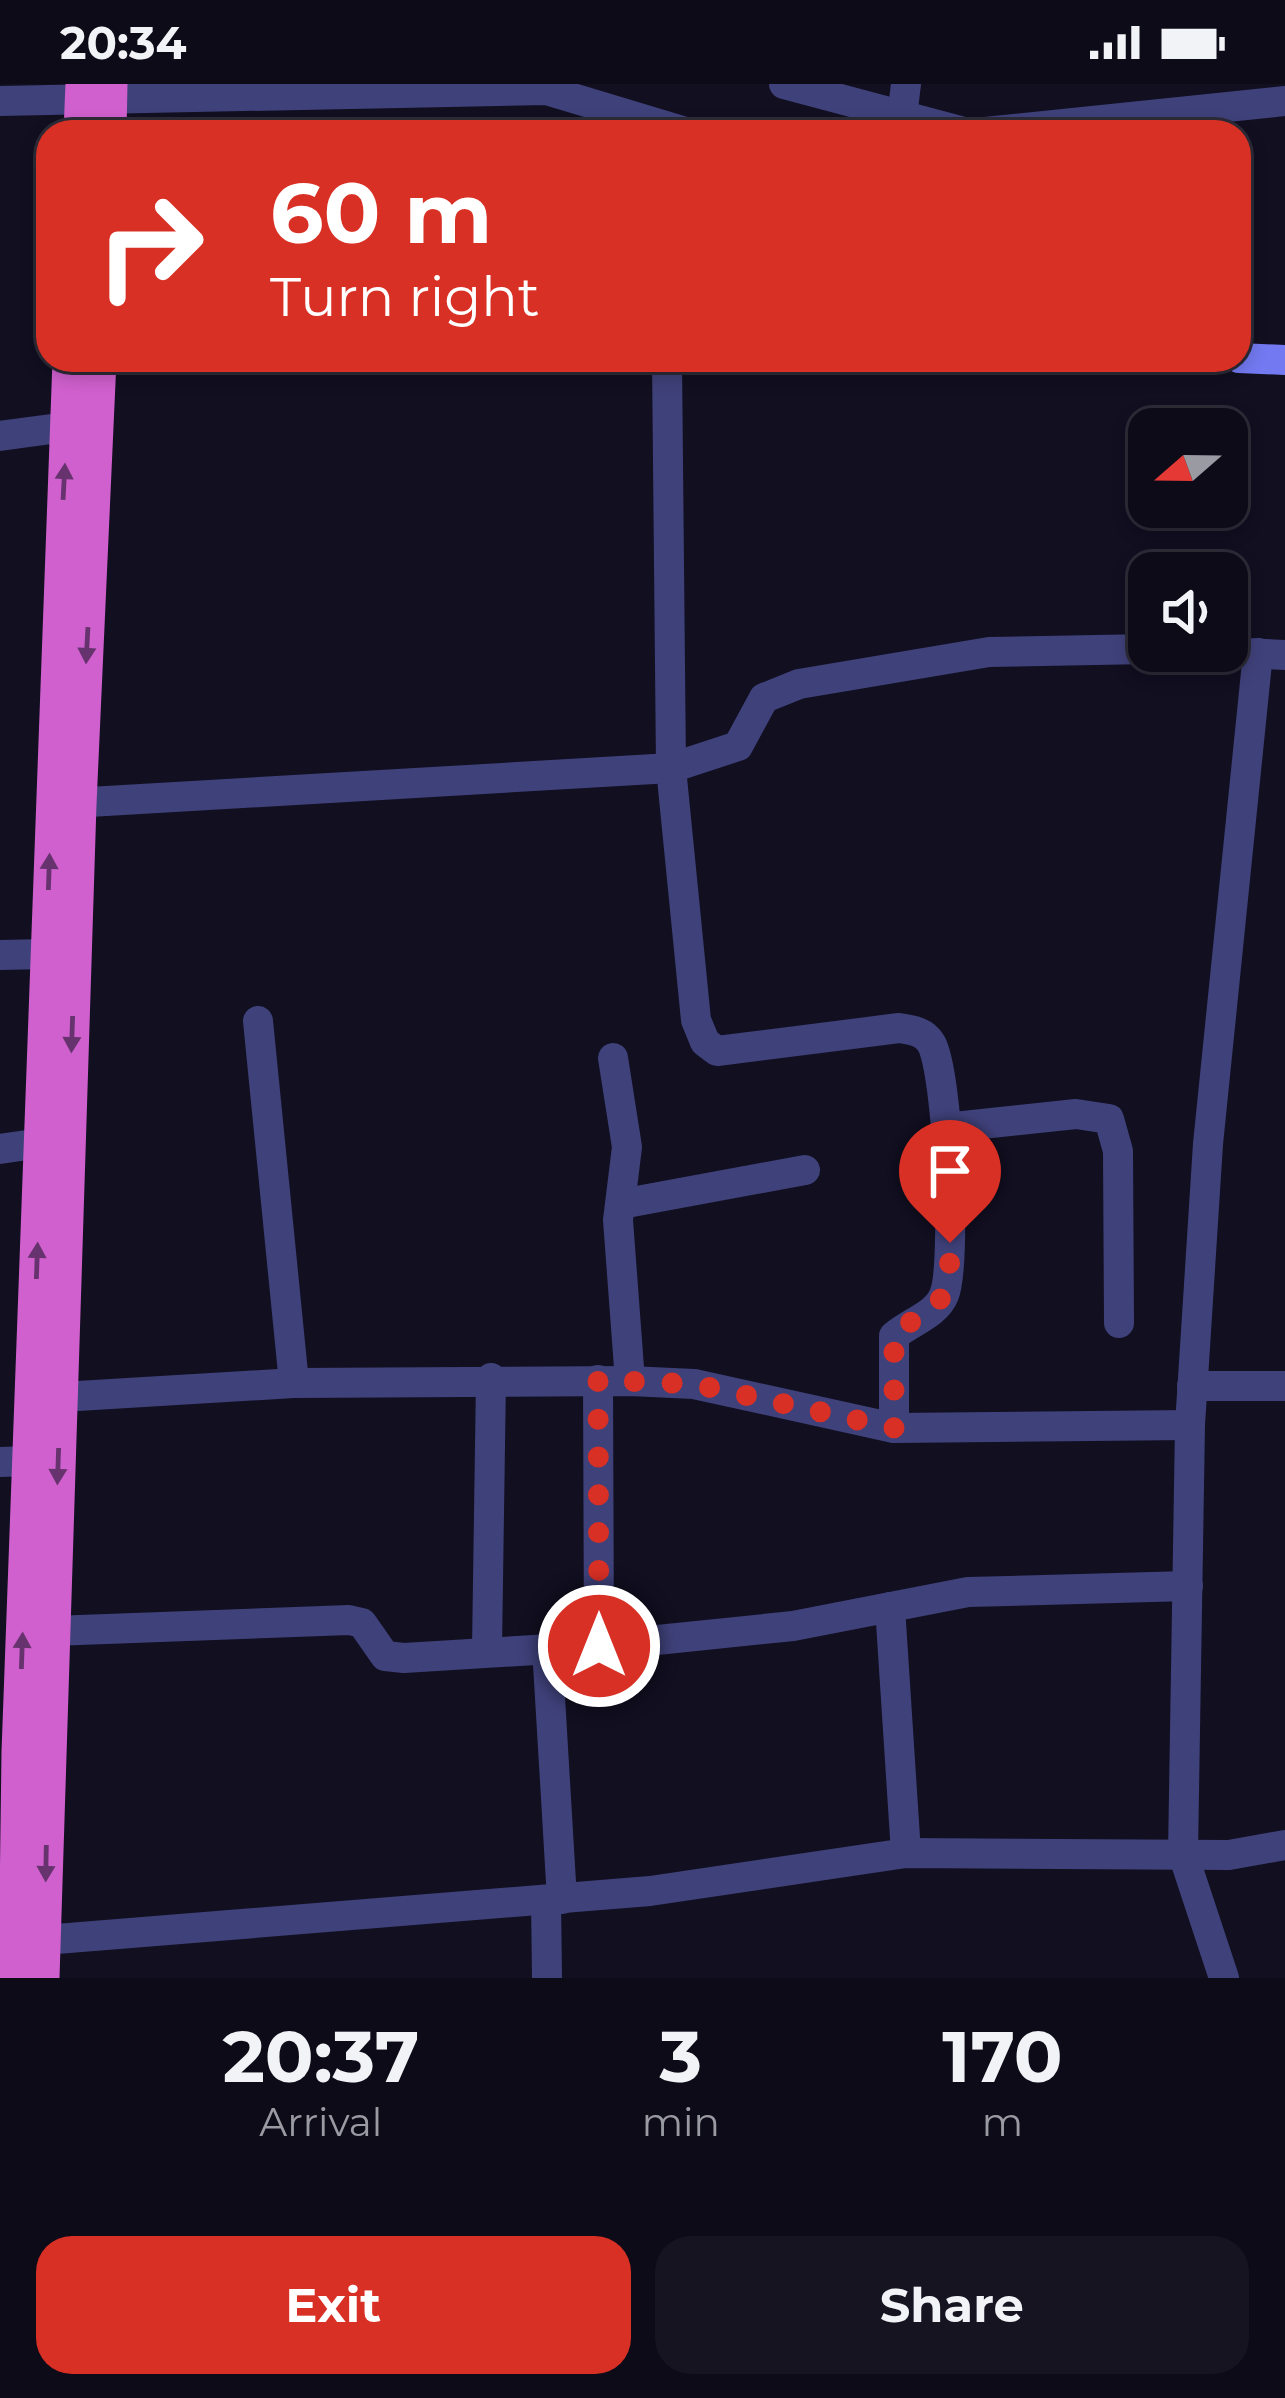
<!DOCTYPE html>
<style>
body{margin:0;font-family:Montserrat,sans-serif;background:#161421;color:#f1f3f6;height:100vh;display:flex;flex-direction:column;font-size:45px;white-space:nowrap}
*{box-sizing:border-box;margin:0}
p{font-size:39px;color:#9a9ba2}
.icon{flex:none;width:66px;height:66px;fill:none;stroke:currentColor;stroke-width:2;stroke-linecap:round;stroke-linejoin:round}
.map{position:relative;height:1894px;overflow:hidden}
.details{display:flex;flex-direction:column;background:#0d0b18;flex:1}
.details>*{flex:none}
.banner{position:absolute;left:36px;top:36px;width:1215px;height:252px;border-radius:36px;box-shadow:0 6px 18px #0003,0 0 0 3px #2d2b37;background:#d93025;color:#fff;overflow:hidden}
.needle{width:78px;rotate:250deg}
.fabs{position:absolute;left:1128px;top:324px;display:grid;gap:24px}
.fabs a{display:grid;place-items:center;width:120px;height:120px;border-radius:24px;background:#0d0b18;box-shadow:0 6px 18px #0003,0 0 0 3px #2d2b37;font-size:60px}
.pin{position:absolute;display:grid;place-items:center;width:102px;height:102px;color:#fff;margin:-123px -51px;border-radius:50% 50% 50% 0;rotate:-45deg;box-shadow:0 0 12px #0007}
.pin .icon{rotate:45deg}
.me{position:absolute;width:132px;margin:-66px;rotate:0deg;stroke-linejoin:round;filter:drop-shadow(0 0 9px #0008)}
.turn{display:flex;align-items:center;gap:42px;height:252px;padding:0 36px;font-size:54px}
.turn .icon{width:156px;height:156px;stroke-width:2.5}
.turn b{display:block;font-size:84px;line-height:102px}
.eta{display:flex;justify-content:space-evenly;align-items:center;height:204px;text-align:center}
.eta b{font-size:72px;font-weight:700;line-height:84px}
.action{display:flex;gap:24px;margin-top:auto;padding:24px 36px}
.action a{flex:1;height:138px;border-radius:36px;background:#d93025;color:#fff;font-size:48px;font-weight:700;line-height:138px;text-align:center}
.action a+a{background:#161421;color:#f1f3f6}
.status{display:flex;justify-content:space-between;align-items:center;height:84px;padding:0 60px;background:#0d0b18;direction:ltr}
.status svg{height:33px;fill:currentColor}
.map>svg:first-child{display:block}
.lines{fill:none;stroke-linecap:round;stroke-linejoin:round}
.minor{stroke:#3f417a;stroke-width:30}
.secondary{stroke:#737af1;stroke-width:30}
.trunk{stroke:#d060ce;stroke-width:33}
.oneway{fill:#67336e}
.route{stroke:#d93025;stroke-width:21;stroke-dasharray:0 37.8}
</style>
<div class="status"><b>20:34</b><svg viewBox="0 0 49 12"><path d="M0 12V9h3v3zM5 12V6h3v6zM10 12V3h3v9zM15 12V0h3v12zM26 1h20v11H26zM47 4h2v5h-2z"/></svg></div>
<div class="map">
<svg width="1285" height="1894" viewBox="0 0 1285 1894">
<rect width="100%" height="100%" fill="#110f20"/>
<g class="lines">
<g class="minor">
<path d="M784,0L964,48"/>
<path d="M0,17L546,6L686,48"/>
<path d="M902,33L906,0"/>
<path d="M985,48L1285,17"/>
<path d="M667,276L671,684L696,936L705,958L717,967L899,944C911,946 924,947 931,959C948,987 957,1181 944,1211C936,1231 910,1238 894,1252V1344"/>
<path d="M0,352L66,343"/>
<path d="M1202,567L1285,571"/>
<path d="M55,720L671,684L738,662L764,614L799,600L989,568L1149,565"/>
<path d="M0,871L47,870"/>
<path d="M258,937L294,1299"/>
<path d="M613,974L627,1063L618,1136L630,1297"/>
<path d="M945,1044L1076,1030L1109,1035L1118,1067L1119,1239"/>
<path d="M0,1065L41,1059"/>
<path d="M621,1120L805,1086"/>
<path d="M598,1296L599,1562"/>
<path d="M1192,1302H1285"/>
<path d="M61,1313L294,1299L630,1297L694,1300L894,1344L1190,1341"/>
<path d="M0,1378L30,1377"/>
<path d="M890,1523L906,1769"/>
<path d="M52,1547L349,1536L362,1539L385,1572L404,1574L599,1562L793,1542L968,1508L1188,1502"/>
<path d="M547,1563L562,1815"/>
<path d="M487,1565L491,1294"/>
<path d="M546,1816L547,1894"/>
<path d="M44,1856L650,1807L906,1769L1229,1771L1285,1761"/>
<path d="M1224,1894L1183,1770L1190,1341L1208,1060L1258,569"/>
</g>
<path class="secondary" d="M1239,274L1285,276"/>
<g class="trunk">
<path d="M80,48L82,0"/>
<path d="M110,48L111,0"/>
<path d="M15,1894L18,1668L69,276"/>
<path d="M43,1894L80,720L100,276"/>
</g>
</g>
<defs><path id="oneway-solid" d="M-6-.8H1V-3.2L6.5 0L1 3.2V.8H-6Z" transform="scale(3)"/></defs>
<g class="oneway">
<use href="#oneway-solid" transform="translate(64 398) rotate(-87)"/>
<use href="#oneway-solid" transform="translate(87 561) rotate(93)"/>
<use href="#oneway-solid" transform="translate(49 788) rotate(-88)"/>
<use href="#oneway-solid" transform="translate(72 950) rotate(92)"/>
<use href="#oneway-solid" transform="translate(37 1177) rotate(-88)"/>
<use href="#oneway-solid" transform="translate(58 1382) rotate(92)"/>
<use href="#oneway-solid" transform="translate(22 1567) rotate(-88)"/>
<use href="#oneway-solid" transform="translate(46 1779) rotate(91)"/>
</g>
<g class="lines">
<path class="route" d="M599,1562L598,1296L694,1300L894,1344V1252C939,1211 950,1230 950,1159"/>
</g>
</svg>
<div class="fabs">
<a><svg class="needle" viewBox="-14 -14 28 28"><path d="M0-13l5 13h-10z" fill="#e53935"/><path d="M0 13l5-13h-10z" fill="#9a9ba2"/></svg></a>
<a><svg class="icon" aria-label="sound" viewBox="0 0 24 24"><path d="M4 9h4l5-4v14l-5-4H4zM17 9q2 3 0 6"/></svg></a>
</div>
<div class="pin" style="left:950px;top:1159px;background:#d93025"><svg class="icon" aria-label="arrive" viewBox="0 0 24 24"><path d="M6 21V4h12l-3 4 3 4H6"/></svg></div>
<svg class="me" style="left:599px;top:1562px" viewBox="-20 -20 40 40"><circle r="17" fill="#d93025" stroke="#fff" stroke-width="3"/><path d="M0-11L8 9 0 5-8 9z" fill="#fff"/></svg>
<div class="banner">
<div class="turn"><svg class="icon" aria-label="right" viewBox="0 0 24 24"><path d="M7 20v-9h11M14 6l5 5-5 5"/></svg><div><b>60 m</b>Turn right</div></div>
</div>
</div>
<section class="details">
<div class="eta">
<div><b>20:37</b><p>Arrival</p></div>
<div><b>3</b><p>min</p></div>
<div><b>170</b><p>m</p></div>
</div>
<div class="action"><a>Exit</a><a>Share</a></div>
</section>
